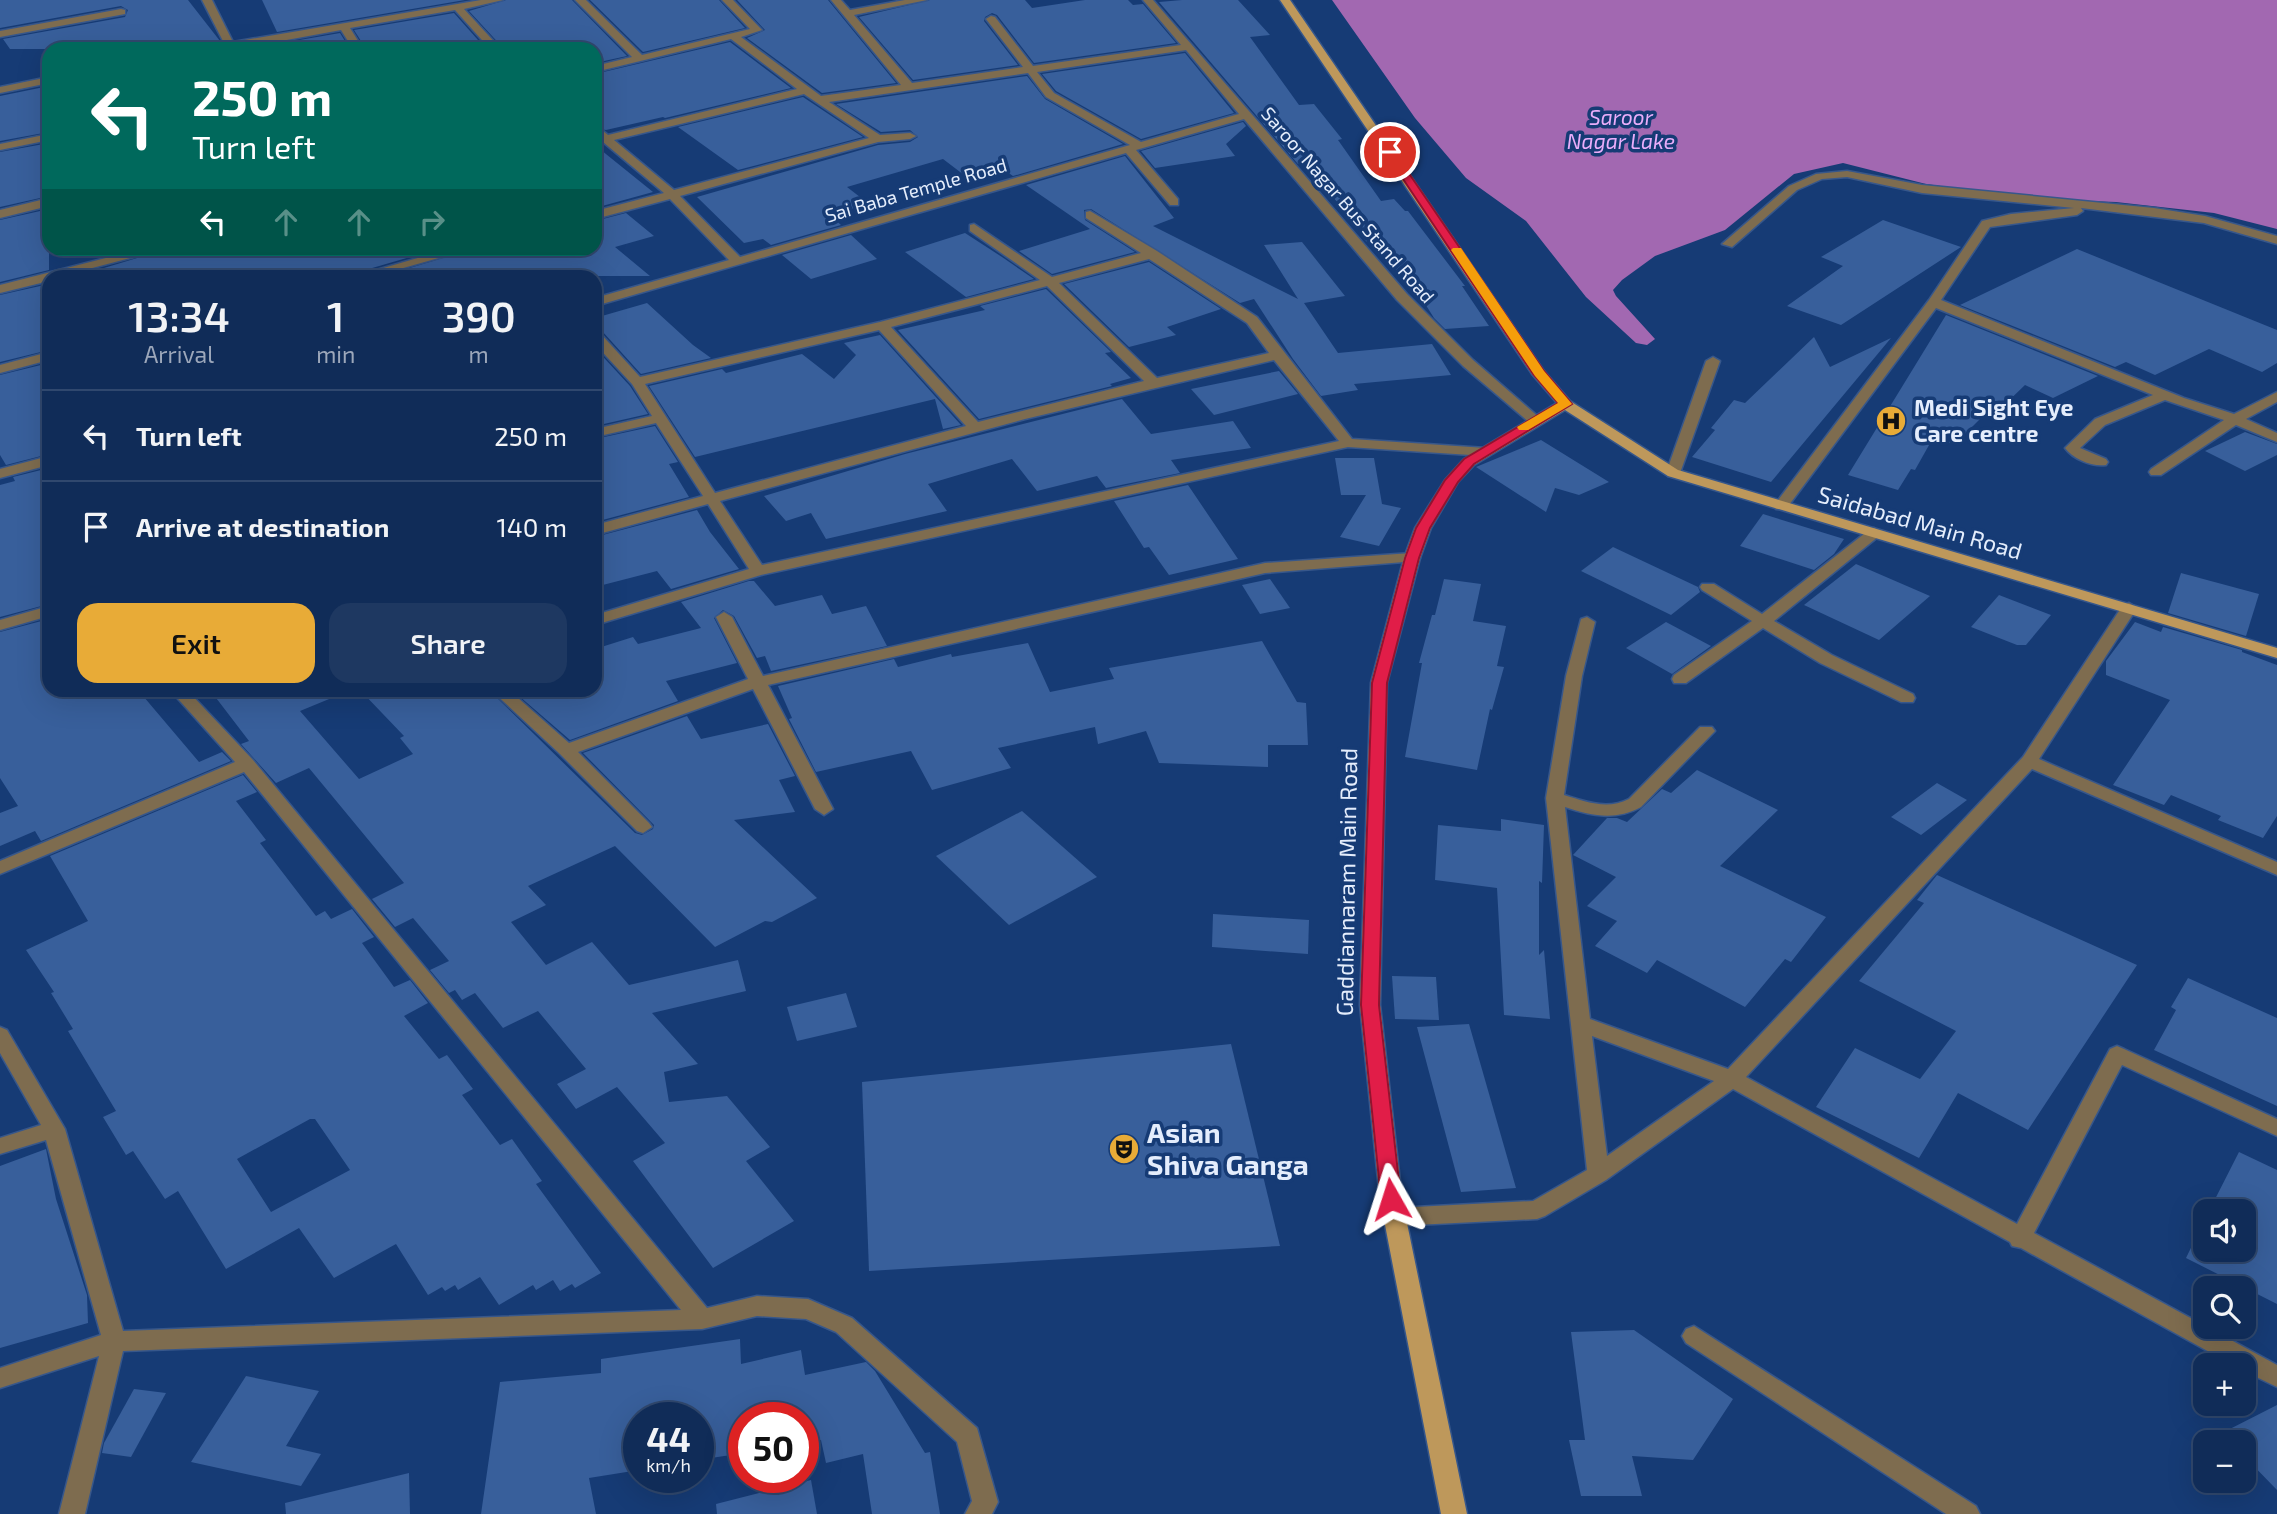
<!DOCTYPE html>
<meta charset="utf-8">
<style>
body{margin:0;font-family:"Exo 2",sans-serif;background:#1e3861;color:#f1f3f6;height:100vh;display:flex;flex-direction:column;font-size:26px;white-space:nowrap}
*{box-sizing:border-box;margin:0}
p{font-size:23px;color:#9ca7ba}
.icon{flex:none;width:38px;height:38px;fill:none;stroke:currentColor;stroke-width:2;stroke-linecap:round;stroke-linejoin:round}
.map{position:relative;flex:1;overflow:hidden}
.sheet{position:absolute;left:42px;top:270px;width:560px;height:427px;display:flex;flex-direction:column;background:#102c58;border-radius:21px;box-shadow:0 7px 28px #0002,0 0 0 2px #30486e}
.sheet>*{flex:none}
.banner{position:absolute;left:42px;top:42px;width:560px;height:214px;border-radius:21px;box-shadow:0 7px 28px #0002,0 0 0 2px #30486e;background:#00695c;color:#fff;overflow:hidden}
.buttons{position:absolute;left:2193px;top:1199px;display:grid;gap:14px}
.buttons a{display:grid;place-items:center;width:63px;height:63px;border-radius:14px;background:#102c58;box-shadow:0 7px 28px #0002,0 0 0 2px #30486e;font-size:35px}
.speed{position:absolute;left:623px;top:1402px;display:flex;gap:14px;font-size:35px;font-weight:700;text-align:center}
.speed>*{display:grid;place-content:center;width:91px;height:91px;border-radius:50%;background:#102c58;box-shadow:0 7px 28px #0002,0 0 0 2px #30486e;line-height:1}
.speed small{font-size:18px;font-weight:400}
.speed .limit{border:10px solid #d22;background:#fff;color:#111}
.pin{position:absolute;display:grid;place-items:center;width:60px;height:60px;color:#fff;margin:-30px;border:4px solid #fff;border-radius:50%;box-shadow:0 2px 7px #0007}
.me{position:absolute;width:77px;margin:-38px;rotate:354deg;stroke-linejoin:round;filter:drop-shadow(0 0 5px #0008)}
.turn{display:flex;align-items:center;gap:24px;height:147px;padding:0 35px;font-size:32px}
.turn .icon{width:91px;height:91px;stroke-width:2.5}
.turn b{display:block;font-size:49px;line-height:60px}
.lanes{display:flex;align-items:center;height:66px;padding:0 35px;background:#0003;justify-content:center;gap:35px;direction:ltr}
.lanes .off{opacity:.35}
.eta{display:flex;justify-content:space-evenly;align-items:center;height:119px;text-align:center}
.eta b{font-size:42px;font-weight:600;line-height:49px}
.button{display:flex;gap:14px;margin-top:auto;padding:14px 35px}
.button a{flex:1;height:80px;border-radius:21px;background:#e8ab37;color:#111;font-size:28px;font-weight:600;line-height:80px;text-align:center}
.button a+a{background:#1e3861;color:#f1f3f6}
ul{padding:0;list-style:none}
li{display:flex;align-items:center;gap:21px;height:91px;padding:0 35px;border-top:2px solid #30486e}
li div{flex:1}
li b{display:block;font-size:26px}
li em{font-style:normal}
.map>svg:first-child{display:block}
.water{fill:#a268b1}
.building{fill:#385f9b;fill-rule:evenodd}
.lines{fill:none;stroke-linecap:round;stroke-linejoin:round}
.minor-casing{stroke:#37578b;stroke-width:3}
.major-casing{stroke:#37578b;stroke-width:3}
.minor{fill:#7e6c4f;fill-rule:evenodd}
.major{fill:#be985b;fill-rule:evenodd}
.route{fill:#e11d48;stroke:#92132f;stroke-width:2}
.slow{fill:#f59e0b}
.labels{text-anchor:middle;stroke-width:7;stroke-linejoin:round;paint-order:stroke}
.far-street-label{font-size:19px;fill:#e4edfc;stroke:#163b75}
.far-water-label{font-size:21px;font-style:italic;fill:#eaadfa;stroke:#163b75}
.poi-label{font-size:23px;font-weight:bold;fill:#e4edfc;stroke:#163b75;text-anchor:start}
.street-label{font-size:23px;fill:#e4edfc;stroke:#163b75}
.near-poi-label{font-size:28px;font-weight:bold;fill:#e4edfc;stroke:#163b75;text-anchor:start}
</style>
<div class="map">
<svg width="2277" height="1514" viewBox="0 0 2277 1514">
<rect width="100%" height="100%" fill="#163b75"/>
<path class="water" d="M1332,0H2277V229L2214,213L2116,202L2036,199L1926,184L1843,163L1794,174L1725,230L1655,256L1622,280L1613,290L1616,296L1655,339L1647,345L1636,343L1586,297L1526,221L1466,178L1415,118Z"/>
<g class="building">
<path d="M0,0H188L220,41L180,49H10L3,39L125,17L128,10L121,6L0,28Z"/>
<path d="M262,0H465L277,32Z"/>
<path d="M506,0H572L627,56L595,63V49H504L469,11Z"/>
<path d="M590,0H719L745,28L643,52Z"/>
<path d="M737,0H828L896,83L822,93L747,38L765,30Z"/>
<path d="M930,0H1025L1032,8L1085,0H1128L1133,5L1143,4L1176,43L1034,63L997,15L992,13L985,17L984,21L1018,65L913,80L859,17Z"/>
<path d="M1182,0H1238L1270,35L1250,37L1299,105L1314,104L1342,139L1338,140L1381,201L1394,199L1405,211H1408L1465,286H1462L1489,326L1445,329L1434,318L1417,291H1413L1399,273L1361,236H1367L1303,163L1298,164L1159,2Z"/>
<path d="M454,13L486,49H366L354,30Z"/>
<path d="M340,33L350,49H284L282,43Z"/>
<path d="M730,42L791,88L665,118L663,117L606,130L595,128V74Z"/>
<path d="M1185,53L1234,113L1141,139L1056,91L1042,74Z"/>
<path d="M1027,76L1045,99L1123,144L1013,176L1003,169L968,178L943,159L847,187L869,204L830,215L841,225L771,245L763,239L744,243L697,197L878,145L910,142L918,137L910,130L881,132L836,104Z"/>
<path d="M49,86V132L0,141V96Z"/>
<path d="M803,97L863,137L738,170L678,127Z"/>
<path d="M1243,122L1246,126L1226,144L1235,156L1155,168L1141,151Z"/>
<path d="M49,143V196L0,207V152Z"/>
<path d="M595,146H596L653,192L595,208Z"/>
<path d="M1125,156L1174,218L1153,226L1298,299L1264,245L1302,242L1345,296L1304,303L1338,353L1432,344L1451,375L1354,384L1358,390L1321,396L1293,359L1254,299L1240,303L1091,209L1084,210L1085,220L1135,252L1052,274L1019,251L1090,229L1026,185Z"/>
<path d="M49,209V270L0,282V220Z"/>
<path d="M626,213L654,236L615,247L650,276H383L476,248H595V221Z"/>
<path d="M1883,220L1961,247L1841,325L1787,306L1843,266L1821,257Z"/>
<path d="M965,233L1002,257L1034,279L966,297L905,252Z"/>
<path d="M851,235L877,259L811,279L782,255Z"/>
<path d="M170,248H441L355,273L353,276H111L104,268Z"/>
<path d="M2077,249L2277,330V363L2262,372L2209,349L2155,375L2126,362L2115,367L1960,305Z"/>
<path d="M1149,262L1221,309L1167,327L1176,335L1129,347L1064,284Z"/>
<path d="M49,284V350L0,362V295Z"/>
<path d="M1046,289L1111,352L1105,353L1131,378L1110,384L1112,386L979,419L898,330L985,310L980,306Z"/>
<path d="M647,303L693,345L711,358L641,374L602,331L595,330V318Z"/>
<path d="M1946,315L2098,376L2053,398L2025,385L1996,413L1988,411L1965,434L1961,432L1951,443L1933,438L1915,470L1911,469L1898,490L1848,475Z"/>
<path d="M880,335L961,425L943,429L935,399L695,457L649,386L722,369L726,373L802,354L834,379L856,355L844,343Z"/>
<path d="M1814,337L1830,367L1891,338L1771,482L1692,457L1715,430L1711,428L1734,400L1745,403Z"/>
<path d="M595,348L630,386L648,414L595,426Z"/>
<path d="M49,363V454L6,465L0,455V375Z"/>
<path d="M1279,371L1298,394L1214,415L1191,389Z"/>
<path d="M1122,399L1151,434L1233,421L1251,448L1171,460L1180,473L1106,488L1097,476L1037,491L1012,459L928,484L947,511L826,539L811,513L786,521L764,496L905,454Z"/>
<path d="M655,426L678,462L669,464L689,497L595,522V439Z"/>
<path d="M2245,432L2277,444V455L2245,471L2205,451Z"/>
<path d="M1541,440L1609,482L1579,495L1555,488L1546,512L1476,467Z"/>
<path d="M1335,458H1374L1382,504L1401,508L1379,546L1340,537L1366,495H1341Z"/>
<path d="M49,468V604L0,617V485L15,481L13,477Z"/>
<path d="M1188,485L1238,559L1169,575L1149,547L1144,548L1114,501Z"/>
<path d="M697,510L710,532L739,569L671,589L657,571L595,587V537Z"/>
<path d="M1763,514L1844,539L1834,554L1814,570L1740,546Z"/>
<path d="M1613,547L1698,587L1700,592L1671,615L1581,571Z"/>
<path d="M1856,564L1930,596L1879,640L1804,605Z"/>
<path d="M2181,573L2259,594L2246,636L2168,613Z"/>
<path d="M1270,579L1290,608L1260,614L1242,585Z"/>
<path d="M1444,579L1481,584L1473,621L1506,626L1497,666L1504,667L1492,710L1490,709L1477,770L1405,757L1422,663H1419L1432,615H1435Z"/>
<path d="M749,581H754L775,606L822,595L832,614L866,606L887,646L771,671L765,656L757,658L734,616L723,610L714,618L737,663L666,681L678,701L570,740L512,690H595V649L633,637L638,644L701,628L681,602Z"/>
<path d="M1999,595L2051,615L2026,645H2017L1971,627Z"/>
<path d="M49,619V690H138L199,762L222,752L231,761L41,841L35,831L0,846V813L18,806L0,778V632Z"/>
<path d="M1666,622L1711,646L1672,674L1626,648Z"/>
<path d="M2135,622L2161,632L2163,627L2242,650V652L2277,665V816L2263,838L2218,820L2221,816L2171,795L2164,805L2113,785L2170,700L2106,675V661Z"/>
<path d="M1262,641L1297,702L1306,703L1308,745H1268V767L1159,763L1146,731L1098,744L1095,727L998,748L1011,768L932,790L911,751L816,772L789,719L792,718L778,686L894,659L898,667L951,654L952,657L1028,643L1050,692L1114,679L1109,668Z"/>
<path d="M210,690H351L300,711L359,779L413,754L400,738L404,736L360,690H489L635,833L642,835L653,829L654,825L583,753L687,716L701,739L768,724L795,776L779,780L795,812L734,820L817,898L772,922L765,921L715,947L615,846L528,886L546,905L511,922L546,965L592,942L629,985L738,960L746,991L652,1013L698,1064L664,1072L669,1102L727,1096L770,1147L746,1161L794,1221L713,1268L633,1161L665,1143L617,1087L576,1109L557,1084L586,1069L538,1011L503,1028L475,993L462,1000L455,990L449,993L430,970L449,961L413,918L395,927L372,899L404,883L309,768L276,783L241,744L249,741Z"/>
<path d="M1697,770L1778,810L1720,866L1826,917L1791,962L1785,959L1745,1007L1657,960L1647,973L1595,946L1617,921L1587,906L1616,877L1573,855L1607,818H1617L1627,822L1662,789L1671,793Z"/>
<path d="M243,775L257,792L236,801L266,840L260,843L316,916L325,911L331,919L352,909L374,937L362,943L394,987L410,980L428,1003L404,1016L439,1059L447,1055L473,1089L462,1095L500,1145L512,1139L542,1181L536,1184L601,1273L575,1288L572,1284L560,1291L553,1280L536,1290L533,1285L499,1305L480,1277L458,1290L455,1285L445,1291L442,1287L428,1295L396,1244L334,1278L299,1228L226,1269L178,1191L165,1199L133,1151L126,1155L103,1117L116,1111L68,1031L73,1029L51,993L54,992L26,950L88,921L50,856ZM310,1119H315L350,1170L271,1212L237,1159Z"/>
<path d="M1937,783L1967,800L1921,835L1891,817Z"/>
<path d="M1022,811L1097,877L1009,925L936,856Z"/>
<path d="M1501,819L1544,825L1542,883L1539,881V955L1544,950L1550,1019L1504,1015L1497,888L1435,880L1438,825L1501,831Z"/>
<path d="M1937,875L2137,965L2028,1130L1958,1093L1919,1158L1816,1107L1855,1048L1920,1079L1956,1031L1859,981L1924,903L1917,900Z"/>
<path d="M1213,914L1309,920L1308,954L1212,947Z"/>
<path d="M1392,976L1436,977L1439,1020L1395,1019Z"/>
<path d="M2188,978L2277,1018V1106L2154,1050L2176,1010L2171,1007Z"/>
<path d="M846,993L857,1027L797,1041L787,1007Z"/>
<path d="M1469,1024L1516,1188L1461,1192L1417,1027Z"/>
<path d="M1231,1044L1280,1246L869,1271L862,1082Z"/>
<path d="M46,1149L56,1199L87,1295L88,1323L0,1348V1166Z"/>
<path d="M2239,1152L2277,1170V1304L2186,1258L2205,1219V1250H2244V1211H2209Z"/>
<path d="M1634,1330L1733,1399L1693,1460L1632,1456L1642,1496H1581L1569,1440H1585L1571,1332Z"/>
<path d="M740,1339L741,1364L801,1350L805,1375L866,1362L875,1371L925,1453L930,1452L940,1514H872L863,1454L826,1463L821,1440L803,1443V1418H744V1453L698,1460V1418H639V1470L589,1478L596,1514H481L500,1382L601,1373V1359Z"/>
<path d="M246,1376L319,1391L286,1446L321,1454L301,1486L191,1462Z"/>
<path d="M134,1389L166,1393L131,1457L102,1453L104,1443Z"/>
<path d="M2277,1405V1490L2244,1456V1442H2230L2222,1433Z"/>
<path d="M409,1473L410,1514H286L285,1503Z"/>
<path d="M811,1480L817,1514H717L716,1504Z"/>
</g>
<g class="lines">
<g class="minor-casing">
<g id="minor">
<path d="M202,0H212L233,42L481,0H503L464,9L501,49H490L455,10L350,28L363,49H353L341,30L237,49H203L224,43Z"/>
<path d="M575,0H586L642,55L750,29L722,0H733L762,30L741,37L821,96L901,85L831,0H841L850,10L905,0H927L854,15L912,83L1023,67L986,19L991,16L995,17L1033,66L1181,45L1143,0H1153L1407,294L1473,360L1542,420L1535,424L1530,423L1463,366L1397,300L1244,119L1136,150L1178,199V205H1170L1126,153L595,306V298L729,260L670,199L595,219V211L664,193L603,142L595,144V131H603L608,135L797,89L731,39L595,72V66L632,57ZM1186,50L1239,114L1141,142L1054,93L1037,72ZM1028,73L1046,97L1130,145L740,257L680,196L878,142L910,139L916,136L910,133L880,135L829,102ZM804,94L869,138L674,190L614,140Z"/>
<path d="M121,9L125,10V14L0,37V31Z"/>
<path d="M49,77V83L0,93V87Z"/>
<path d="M49,134V140L0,150V144Z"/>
<path d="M1847,171L1922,185L2154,208L2205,216L2277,236V244L2204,223L2081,208L2083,211L2077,215L1990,227L1941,300L2184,398L2234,414L2277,392V402L2246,419L2277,433V442L2236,425L2161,475H2151L2149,472L2151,469L2224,420L2165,400L2105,425L2080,448L2106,459L2108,462L2106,465C2092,467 2073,459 2065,448L2095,419L2153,395L1936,308L1786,509H1776L1774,506L1776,503L1929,300L1982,221L2011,214L2074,208L1922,193L1847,177L1822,179L1797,190L1732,247L1722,244L1789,186L1816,174Z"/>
<path d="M49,198V206L0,218V210Z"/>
<path d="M1090,211L1157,251L1257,317L1352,439L1486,448L1493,452L1486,456L1348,447L761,575L595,625V615L749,569L708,504L595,535V525L703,496L656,423L595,437V429L652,416L632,384L595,344V332L600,333L640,377L880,322L1040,280L970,231V225L974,224L1052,277L1141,253L1086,218V212ZM1149,259L1247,323L1269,353L1157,378L1059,283ZM1047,286L1144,381L978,422L891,327ZM879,330L966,426L715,493L645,384ZM1274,360L1339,441L762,565L720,501L1025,419Z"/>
<path d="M145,248H168L62,276H49V281L0,293V285Z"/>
<path d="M452,248H474L375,276H356Z"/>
<path d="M49,352V360L0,373V365Z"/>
<path d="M1713,357L1720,361L1680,473L1673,477L1668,476L1666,473L1706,361Z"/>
<path d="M49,456V465L0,478V469Z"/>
<path d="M1874,528L1882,533L1879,536L1774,621L1832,655L1913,694L1915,698L1913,702H1901L1820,663L1763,628L1686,683H1674L1672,679L1674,675L1752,621L1702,590L1700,587L1702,584H1714L1762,614L1869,530Z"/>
<path d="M1412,553L1420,558L1417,561L1265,573L768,685L833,809L824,815L815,809L753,689L578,752L649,823L652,827L643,833L637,831L560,754L491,690H509L569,743L748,679L716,617L724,612L732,617L763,676L1265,563Z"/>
<path d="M2129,603L2137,608L2039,759L2277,862V875L2032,769L1746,1077L2017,1224L2110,1049L2117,1046L2124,1049L2277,1119V1136L2122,1065L2034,1233L2277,1365V1387L2244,1371V1365H2233L2021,1248L2012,1246L2010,1242L1733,1089L1606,1180L1545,1216L1537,1219L1395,1226L1387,1223L1384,1217L1387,1211L1395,1208L1533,1201L1587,1170L1546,798L1566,676L1581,619L1587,617L1595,622L1582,676L1564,795C1587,802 1607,810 1629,799L1700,727H1712L1715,731L1641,807C1615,821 1592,816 1565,807L1590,1019L1728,1069L2023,757L2123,605ZM1592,1036L1714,1081L1607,1156Z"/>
<path d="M49,606V616L0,630V620Z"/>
<path d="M170,690H187L253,760L707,1308L757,1296L808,1299L852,1318L977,1428L998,1502L992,1514H965L972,1501L957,1442L836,1332L806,1319L757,1316L702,1329L123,1351L85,1514H59L99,1356L0,1388V1368L101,1335L46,1140L0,1154V1138L41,1125L0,1053V1027L7,1030L65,1129L123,1331L681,1310L244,772L0,874V861L235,762Z"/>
<path d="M1694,1326L1976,1506L1980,1514H1946L1686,1343L1682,1336L1686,1329Z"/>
</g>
</g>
<g class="major-casing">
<path id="major" d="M1280,0H1290L1544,371L1570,401L1678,470L2277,648V658L1668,476L1565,410L1474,465L1458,482L1431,528L1420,558L1387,683L1380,1005L1402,1199L1467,1514H1441L1380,1199L1360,1005L1371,683L1404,558L1415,528L1445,480L1464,459L1557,403L1532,374Z"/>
</g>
<use href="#minor" class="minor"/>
<use href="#major" class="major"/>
</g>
<path class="route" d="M1386,150H1393L1544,371L1572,404L1474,464L1458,482L1430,528L1419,558L1387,683L1379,1005L1401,1199L1398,1205L1391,1207L1384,1205L1381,1199L1361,1005L1372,683L1405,558L1416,528L1445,480L1464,459L1558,403L1533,374L1385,152Z"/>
<path class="slow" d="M1453,248H1461L1544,371L1572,404L1528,430H1519L1517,427L1558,403L1535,376L1451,250Z"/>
<defs>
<g id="hospital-disc" transform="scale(1.575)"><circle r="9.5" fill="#e8ab37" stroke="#163b75"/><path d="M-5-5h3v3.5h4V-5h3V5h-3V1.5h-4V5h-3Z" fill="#111"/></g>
<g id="theatre-disc" transform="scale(1.575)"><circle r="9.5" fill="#e8ab37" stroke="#163b75"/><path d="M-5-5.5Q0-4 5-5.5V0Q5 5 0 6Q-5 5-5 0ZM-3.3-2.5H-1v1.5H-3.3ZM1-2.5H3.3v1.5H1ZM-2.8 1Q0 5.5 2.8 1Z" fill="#111"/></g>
</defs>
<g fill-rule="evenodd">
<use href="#hospital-disc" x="1891" y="421"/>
<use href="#theatre-disc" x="1124" y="1149"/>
</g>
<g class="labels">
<g class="far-street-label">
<text transform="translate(916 190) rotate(-16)" y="7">Sai Baba Temple Road</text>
<text transform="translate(1348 205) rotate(49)" y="7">Saroor Nagar Bus Stand Road</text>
</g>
<g class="far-water-label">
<text x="1621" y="125">Saroor<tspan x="1621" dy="24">Nagar Lake</tspan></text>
</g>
<g class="poi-label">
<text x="1914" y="416">Medi Sight Eye<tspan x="1914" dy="26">Care centre</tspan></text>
</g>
<g class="street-label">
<text transform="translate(1920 523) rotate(16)" y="8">Saidabad Main Road</text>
<text transform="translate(1347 882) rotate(-89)" y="8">Gaddiannaram Main Road</text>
</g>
<g class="near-poi-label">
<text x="1147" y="1143">Asian<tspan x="1147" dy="32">Shiva Ganga</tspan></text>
</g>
</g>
</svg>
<div class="buttons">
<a><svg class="icon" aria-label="sound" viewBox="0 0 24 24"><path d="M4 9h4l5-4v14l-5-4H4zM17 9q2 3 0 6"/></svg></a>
<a><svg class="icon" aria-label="search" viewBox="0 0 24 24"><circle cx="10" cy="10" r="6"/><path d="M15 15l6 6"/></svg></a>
<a>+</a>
<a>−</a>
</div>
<div class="speed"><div>44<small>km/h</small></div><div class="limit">50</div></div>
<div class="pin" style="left:1390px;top:152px;background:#d93025"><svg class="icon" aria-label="arrive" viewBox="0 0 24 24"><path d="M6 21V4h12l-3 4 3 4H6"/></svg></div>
<svg class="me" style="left:1391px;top:1199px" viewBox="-20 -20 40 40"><path d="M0-17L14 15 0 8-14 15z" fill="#e11d48" stroke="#fff" stroke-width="4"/></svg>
<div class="banner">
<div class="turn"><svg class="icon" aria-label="left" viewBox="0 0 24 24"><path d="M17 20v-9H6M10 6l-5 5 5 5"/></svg><div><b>250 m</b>Turn left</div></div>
<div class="lanes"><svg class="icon" aria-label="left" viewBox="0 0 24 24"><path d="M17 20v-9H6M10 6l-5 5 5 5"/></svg><svg class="icon off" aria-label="ahead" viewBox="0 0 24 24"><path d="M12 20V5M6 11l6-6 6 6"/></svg><svg class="icon off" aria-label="ahead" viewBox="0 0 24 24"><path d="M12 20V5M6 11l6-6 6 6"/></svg><svg class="icon off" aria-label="right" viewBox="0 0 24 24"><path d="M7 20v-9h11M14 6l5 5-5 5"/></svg></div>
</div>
<section class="sheet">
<div class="eta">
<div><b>13:34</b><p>Arrival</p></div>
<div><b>1</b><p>min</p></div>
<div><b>390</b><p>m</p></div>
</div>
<ul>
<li><svg class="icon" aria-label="left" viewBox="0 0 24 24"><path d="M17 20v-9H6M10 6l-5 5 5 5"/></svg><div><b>Turn left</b></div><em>250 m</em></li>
<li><svg class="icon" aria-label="arrive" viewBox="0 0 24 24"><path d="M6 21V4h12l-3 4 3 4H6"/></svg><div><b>Arrive at destination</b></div><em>140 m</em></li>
</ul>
<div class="button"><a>Exit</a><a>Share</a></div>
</section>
</div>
